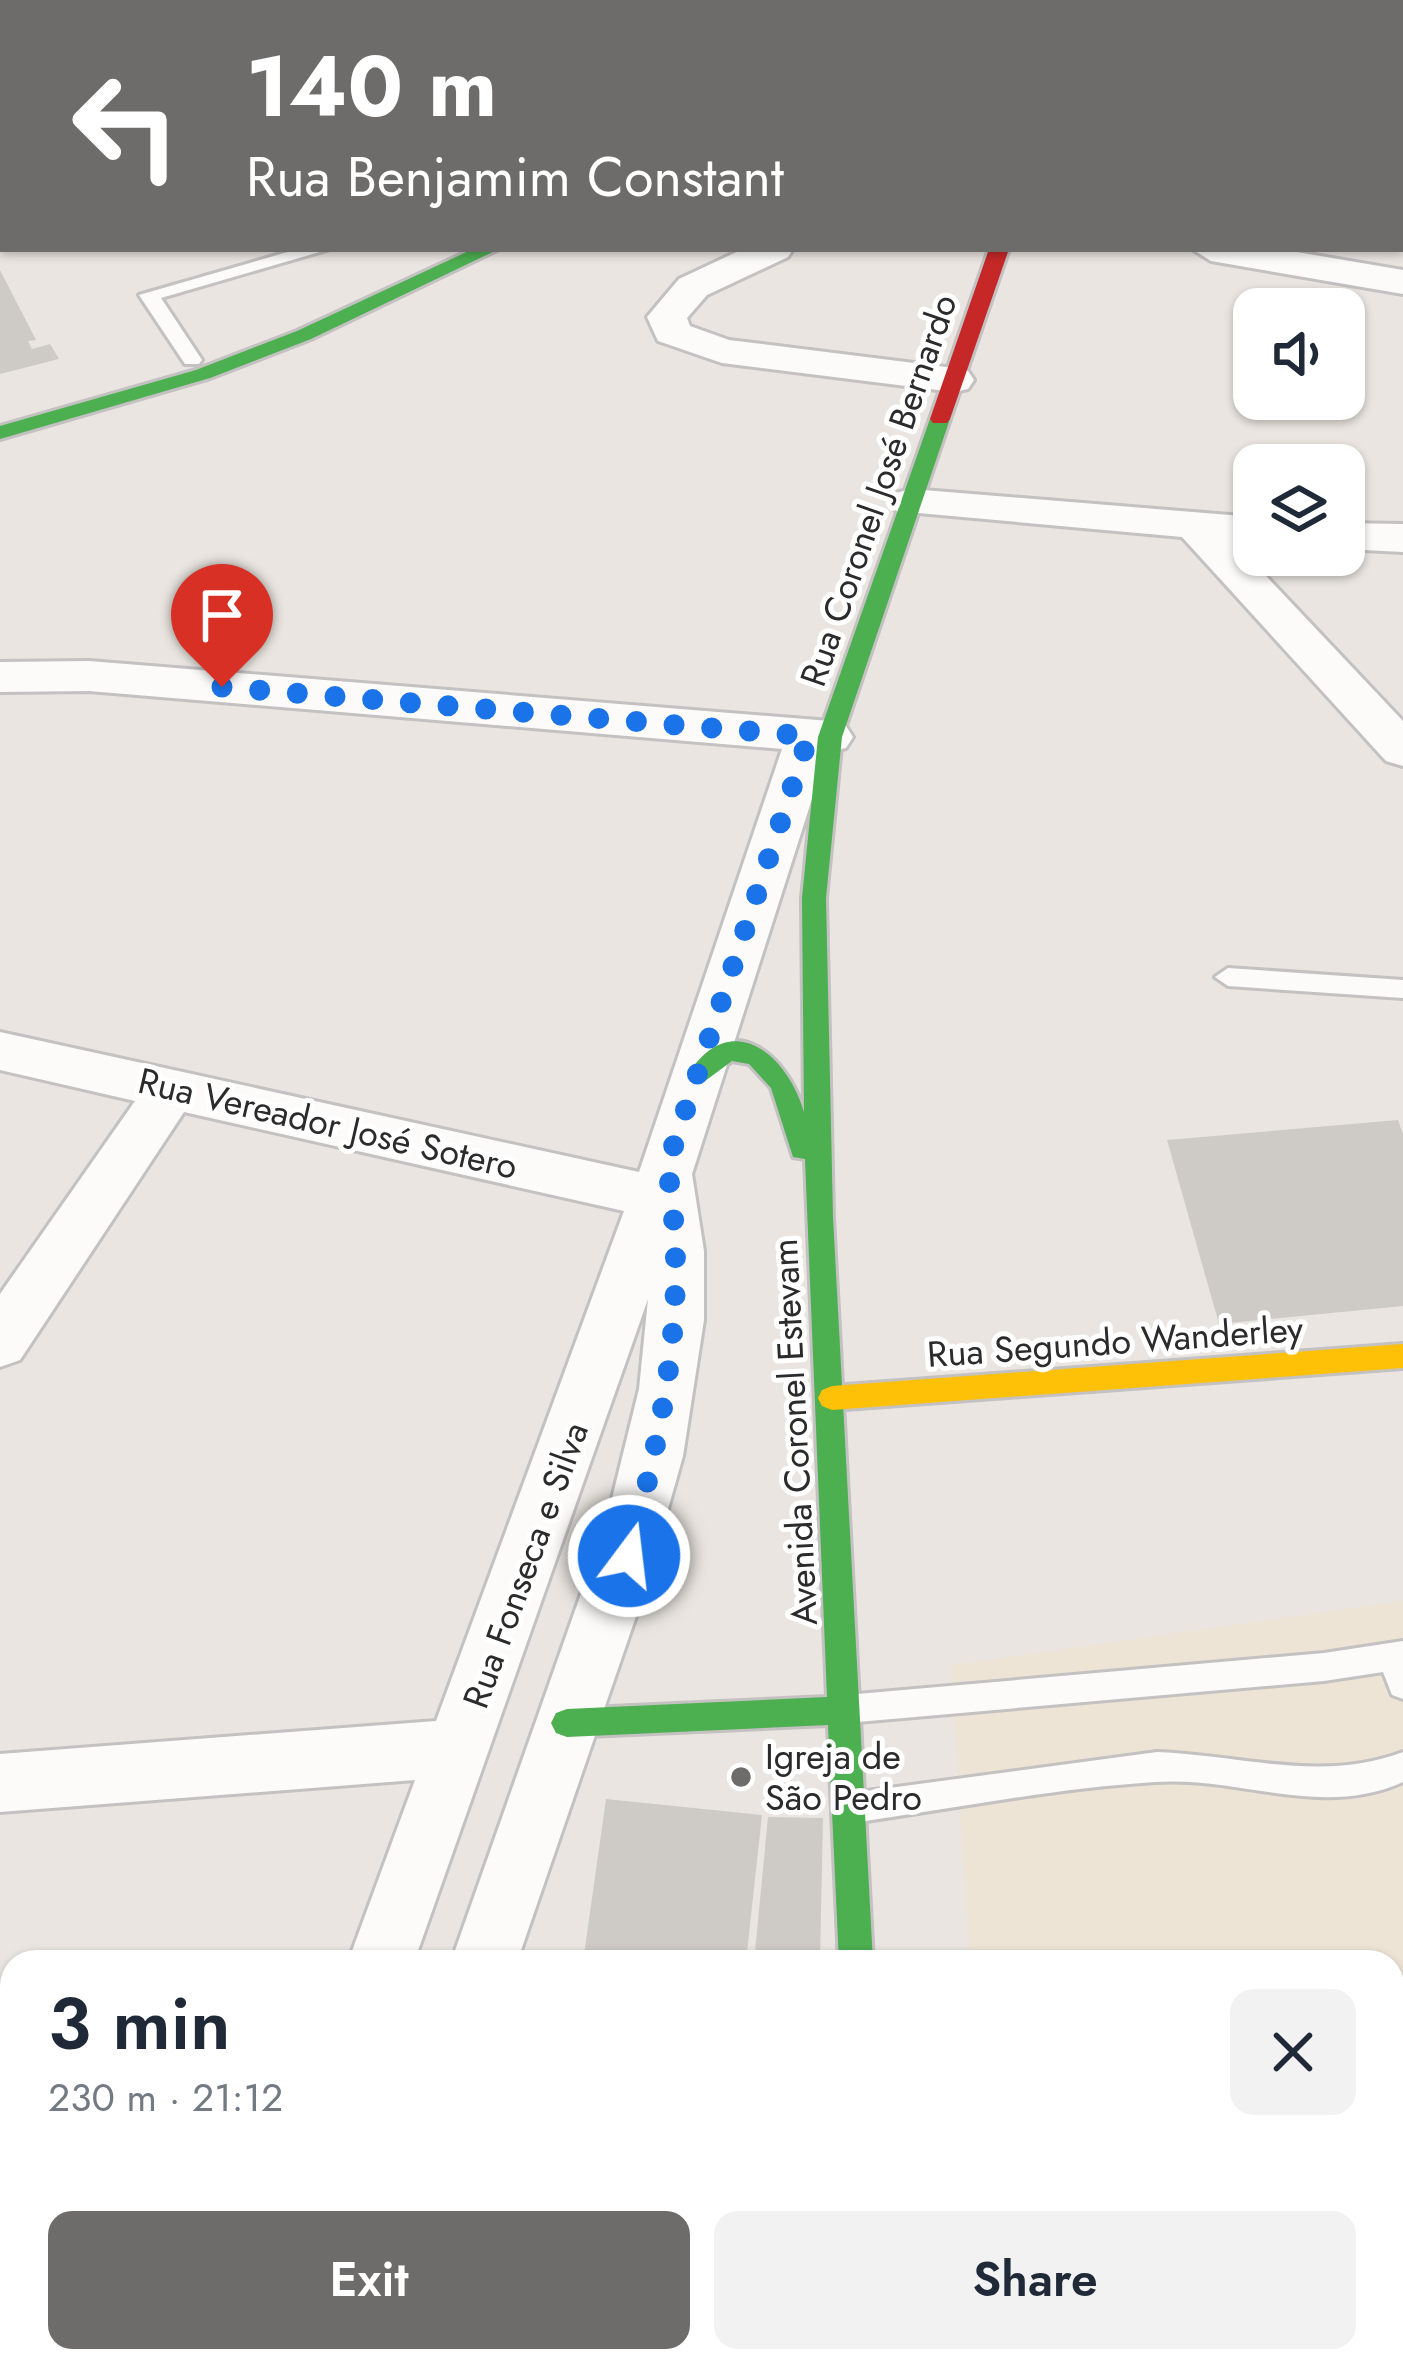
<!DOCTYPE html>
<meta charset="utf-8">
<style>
body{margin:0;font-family:Jost,sans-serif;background:#f2f2f3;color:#1f2937;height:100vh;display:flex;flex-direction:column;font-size:45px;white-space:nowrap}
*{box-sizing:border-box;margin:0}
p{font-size:39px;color:#747a83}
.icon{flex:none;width:66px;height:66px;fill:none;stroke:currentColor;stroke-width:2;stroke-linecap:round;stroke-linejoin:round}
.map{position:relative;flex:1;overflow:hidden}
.drawer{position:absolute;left:0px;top:1950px;width:1404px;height:423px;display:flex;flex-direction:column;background:#fff;border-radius:36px 36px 0 0;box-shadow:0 3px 9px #0004}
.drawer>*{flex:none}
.hud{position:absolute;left:0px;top:0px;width:1404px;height:252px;box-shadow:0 3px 9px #0004;background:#6e6c6a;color:#fff;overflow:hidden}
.controls{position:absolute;left:1233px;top:288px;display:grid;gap:24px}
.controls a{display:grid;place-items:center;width:132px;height:132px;border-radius:24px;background:#fff;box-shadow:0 3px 9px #0004;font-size:60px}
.pin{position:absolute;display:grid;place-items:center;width:102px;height:102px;color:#fff;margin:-123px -51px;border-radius:50% 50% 50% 0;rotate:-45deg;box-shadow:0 0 12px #0007}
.pin .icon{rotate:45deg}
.me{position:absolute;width:132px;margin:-66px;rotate:15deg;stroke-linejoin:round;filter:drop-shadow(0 0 9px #0008)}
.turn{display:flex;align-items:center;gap:42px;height:252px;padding:0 48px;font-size:54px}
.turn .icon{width:156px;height:156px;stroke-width:2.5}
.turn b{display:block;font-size:84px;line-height:102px}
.round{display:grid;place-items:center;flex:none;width:126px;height:126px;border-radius:24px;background:#f2f2f3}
.summary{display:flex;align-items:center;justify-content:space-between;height:204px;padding:0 48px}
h1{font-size:72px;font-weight:600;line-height:90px}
.primary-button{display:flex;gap:24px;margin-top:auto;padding:24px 48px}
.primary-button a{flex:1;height:138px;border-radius:24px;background:#6e6c6a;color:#fff;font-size:48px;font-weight:600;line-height:138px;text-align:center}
.primary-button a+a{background:#f2f2f3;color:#1f2937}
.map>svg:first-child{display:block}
.education{fill:#ede4d5}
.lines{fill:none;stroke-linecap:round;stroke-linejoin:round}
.canal{fill:#93d1eb;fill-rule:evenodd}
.building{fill:#cecbc7}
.lane-casing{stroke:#c3c1c1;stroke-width:6}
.street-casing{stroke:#c3c1c1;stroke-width:6}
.fast-casing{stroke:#c3c1c1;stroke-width:6}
.slow-casing{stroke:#c3c1c1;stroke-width:6}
.jam-casing{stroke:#c3c1c1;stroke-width:6}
.lane{fill:#fcfbfa;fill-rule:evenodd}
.street{fill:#fcfbfa;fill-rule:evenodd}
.fast{fill:#4caf50;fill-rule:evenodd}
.slow{fill:#ffc107;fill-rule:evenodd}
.jam{fill:#c62828;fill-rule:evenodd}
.route{stroke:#1a73e8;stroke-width:21;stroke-dasharray:0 37.8}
.poi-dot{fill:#6e6c6a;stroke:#fff;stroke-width:4.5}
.labels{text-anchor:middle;stroke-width:10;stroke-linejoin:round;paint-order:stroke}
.street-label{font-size:36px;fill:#2b2b2b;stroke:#fff}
.poi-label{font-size:36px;fill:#2b2b2b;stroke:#fff;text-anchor:start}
</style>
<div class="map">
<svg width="1403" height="2371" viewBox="0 0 1403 2371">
<rect width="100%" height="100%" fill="#eae5e0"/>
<path class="education" d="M1403,1601V2371H997L996,2361H1392V1962H970L951,1665Z"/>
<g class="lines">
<path class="canal" d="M3,143V167L0,168V144Z"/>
</g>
<g class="building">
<path d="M0,270L36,340L28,341L32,349L50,344L59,359L0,374Z"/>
<path d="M1398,1120L1403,1134V1306L1219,1324L1167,1140Z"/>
<path d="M606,1799L762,1815L746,1962H583Z"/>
<path d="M768,1817L823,1818L820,1962H754Z"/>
</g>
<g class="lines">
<g class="lane-casing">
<g id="lane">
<path d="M1002,0H1022L1024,3H1004Z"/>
<path d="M298,249H330L161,298L202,360L199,364H185L139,295Z"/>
<path d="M1228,968L1403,980V998L1228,986L1215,977Z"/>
<path d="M1403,1641V1699L1392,1695L1383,1672L1324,1681L846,1723L835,1719L830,1709L835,1699L846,1695L1324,1653Z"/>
<path d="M1157,1752C1241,1755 1322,1783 1403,1752V1782C1322,1819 1239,1776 1156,1782C1055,1788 952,1809 852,1823L841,1819L836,1808L841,1797L852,1793Z"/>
</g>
</g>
<g class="street-casing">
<g id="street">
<path d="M743,249H793L788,257L707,295L687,318L690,326L729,340L954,368L968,371L974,380L968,389L954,392L722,363L658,341L647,317L679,279Z"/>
<path d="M1192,249H1279L1403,270V294L1211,261Z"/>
<path d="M911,489L1254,517V543L1234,542L1403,721V766L1386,761L1182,537L896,511L890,502L896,493Z"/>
<path d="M1344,523L1403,524V552L1344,549Z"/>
<path d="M89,661L830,721L846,726L853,737L846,748L827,752L692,1174L704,1251V1320L683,1456L645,1590L517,1962H451L606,1523L639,1389L648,1299L414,1962H348L415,1780L0,1812V1754L436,1721L624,1211L184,1112L20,1360L0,1367V1294L135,1101L0,1070V1032L639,1172L782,749L89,691L0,692V662Z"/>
<path d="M176,2361H251L247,2371H172Z"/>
<path d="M303,2361H377L373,2371H299Z"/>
</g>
</g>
<g class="fast-casing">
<g id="fast">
<path d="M338,0H370L336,3Z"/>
<path d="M938,0H956L936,3Z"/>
<path d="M1195,0H1213L1215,3H1197Z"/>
<rect x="0" y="61" width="3" height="10"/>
<path d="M1401,180L1403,181V193L1401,192Z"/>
<path d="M473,249H499L311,339L210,378L0,439V426L196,370L297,331Z"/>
<path d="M940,413L950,419L842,737L826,898L833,1217L873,1962H839L828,1725L567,1737L556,1733L551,1723L556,1713L567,1709L827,1697L805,1159L793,1157L771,1088L749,1064L732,1061L701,1084L688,1074C731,1007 787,1054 804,1112L802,898L818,737L930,419Z"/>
</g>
</g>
<g class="slow-casing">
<g id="slow">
<rect x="1065" y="0" width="18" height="3"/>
<path d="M1403,1344V1368L832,1410L822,1406L818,1398L822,1390L832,1386Z"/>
<rect x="858" y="2361" width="36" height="10"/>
</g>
</g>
<g class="jam-casing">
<g id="jam">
<path d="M603,0H634L601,3Z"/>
<path d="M1017,0H1037L1015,3Z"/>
<path d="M989,249H1009L950,419L947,423H933L930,419Z"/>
</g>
</g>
<use href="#lane" class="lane"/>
<use href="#street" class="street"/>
<use href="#fast" class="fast"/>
<use href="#slow" class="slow"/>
<use href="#jam" class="jam"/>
</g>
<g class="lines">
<path class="route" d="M222,687L809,736L667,1166C690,1302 663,1425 629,1556"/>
</g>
<circle class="poi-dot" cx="741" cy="1777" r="12"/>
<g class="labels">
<g class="street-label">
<text transform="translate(878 490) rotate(-71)" y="13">Rua Coronel José Bernardo</text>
<text transform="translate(328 1123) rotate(13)" y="13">Rua Vereador José Sotero</text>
<text transform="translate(1115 1341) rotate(-4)" y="13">Rua Segundo Wanderley</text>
<text transform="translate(794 1432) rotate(-93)" y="13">Avenida Coronel Estevam</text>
<text transform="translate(525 1565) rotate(-70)" y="13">Rua Fonseca e Silva</text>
</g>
<g class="poi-label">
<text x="765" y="1769">Igreja de<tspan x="765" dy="41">São Pedro</tspan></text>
</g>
</g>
</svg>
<div class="controls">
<a><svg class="icon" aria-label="sound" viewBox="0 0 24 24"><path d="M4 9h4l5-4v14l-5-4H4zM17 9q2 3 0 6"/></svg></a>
<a><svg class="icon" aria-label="layers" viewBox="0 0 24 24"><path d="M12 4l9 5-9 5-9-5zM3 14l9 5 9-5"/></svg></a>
</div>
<div class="pin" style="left:222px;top:687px;background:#d93025"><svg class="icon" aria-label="arrive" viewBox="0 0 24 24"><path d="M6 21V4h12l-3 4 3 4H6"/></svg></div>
<svg class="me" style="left:629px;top:1556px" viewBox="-20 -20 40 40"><circle r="17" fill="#1a73e8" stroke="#fff" stroke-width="3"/><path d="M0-11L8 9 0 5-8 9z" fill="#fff"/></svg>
<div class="hud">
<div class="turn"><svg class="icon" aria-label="left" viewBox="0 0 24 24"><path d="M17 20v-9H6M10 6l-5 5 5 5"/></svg><div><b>140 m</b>Rua Benjamim Constant</div></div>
</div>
<section class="drawer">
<div class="summary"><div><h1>3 min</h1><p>230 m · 21:12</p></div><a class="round"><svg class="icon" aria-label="close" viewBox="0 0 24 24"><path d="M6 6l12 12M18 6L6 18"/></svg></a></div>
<div class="primary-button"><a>Exit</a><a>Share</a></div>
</section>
</div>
